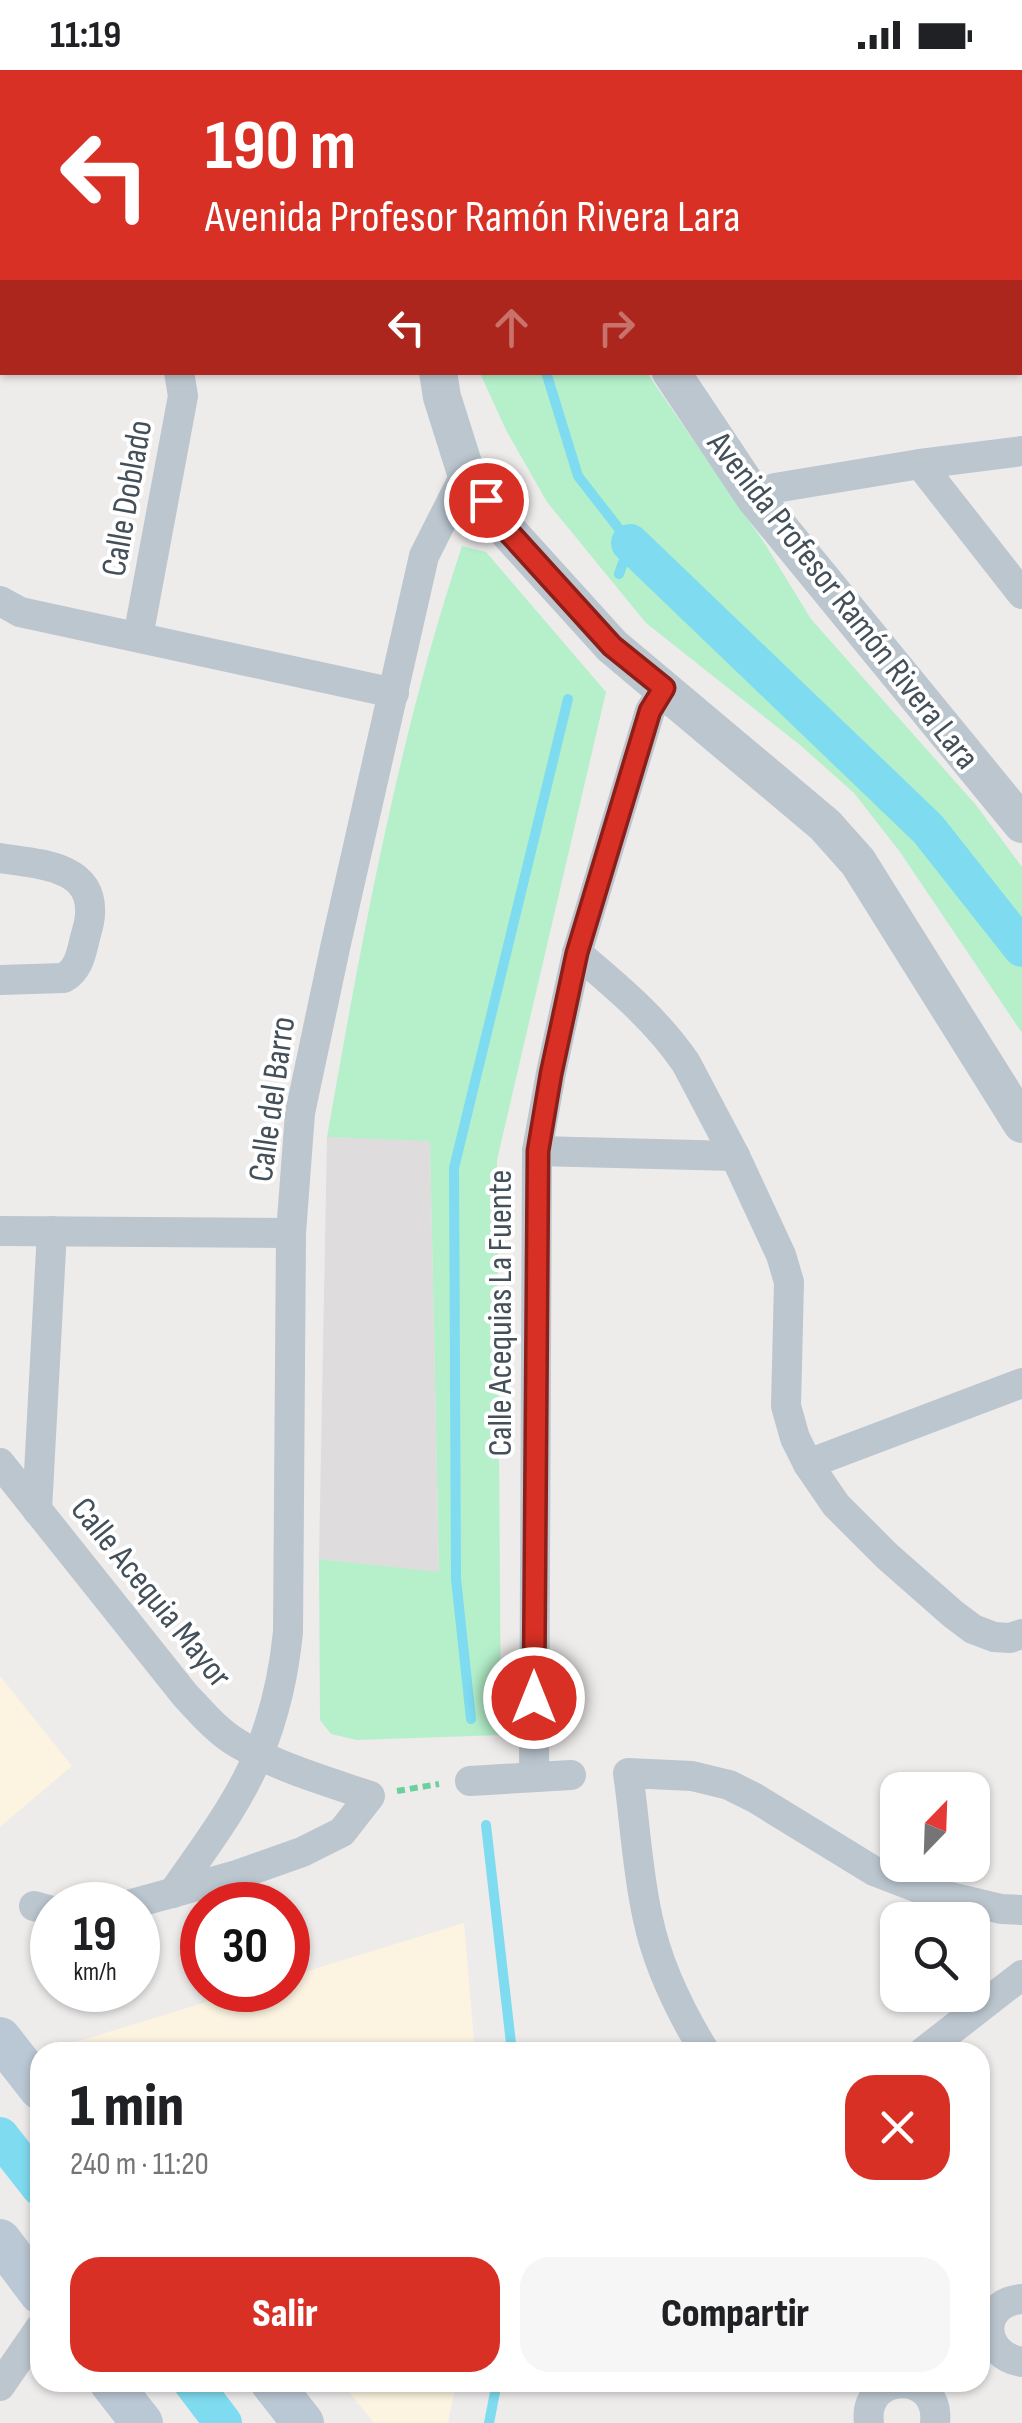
<!DOCTYPE html>
<html lang="es">
<meta charset="utf-8">
<style>
body{margin:0;font-family:"Sofia Sans Condensed",sans-serif;background:#f6f6f6;color:#202124;height:100vh;display:flex;flex-direction:column;font-size:38px;white-space:nowrap}
*{box-sizing:border-box;margin:0}
p{font-size:32px;color:#757577}
.icon{flex:none;width:55px;height:55px;fill:none;stroke:currentColor;stroke-width:2;stroke-linecap:round;stroke-linejoin:round}
.map{position:relative;flex:1;overflow:hidden}
.sheet{position:absolute;left:30px;top:1972px;width:960px;height:350px;display:flex;flex-direction:column;background:#fff;border-radius:30px;box-shadow:0 2px 8px #0004}
.sheet>*{flex:none}
.hud{position:absolute;left:0px;top:0px;width:1022px;height:305px;box-shadow:0 2px 8px #0004;background:#d93025;color:#fff;overflow:hidden}
.needle{width:65px;rotate:23deg}
.controls{position:absolute;left:880px;top:1702px;display:grid;gap:20px}
.controls a{display:grid;place-items:center;width:110px;height:110px;border-radius:20px;background:#fff;box-shadow:0 2px 8px #0004;font-size:50px}
.speed{position:absolute;left:30px;top:1812px;display:flex;gap:20px;font-size:50px;font-weight:700;text-align:center}
.speed>*{display:grid;place-content:center;width:130px;height:130px;border-radius:50%;background:#fff;box-shadow:0 2px 8px #0004;line-height:1}
.speed small{font-size:25px;font-weight:400}
.speed .limit{border:15px solid #d22;background:#fff;color:#111}
.pin{position:absolute;display:grid;place-items:center;width:85px;height:85px;color:#fff;margin:-42px;border:5px solid #fff;border-radius:50%;box-shadow:0 2px 10px #0007}
.me{position:absolute;width:110px;margin:-55px;rotate:0deg;stroke-linejoin:round;filter:drop-shadow(0 0 8px #0008)}
.turn{display:flex;align-items:center;gap:35px;height:210px;padding:0 40px;font-size:45px}
.turn .icon{width:130px;height:130px;stroke-width:2.5}
.turn b{display:block;font-size:70px;line-height:85px}
.lanes{display:flex;align-items:center;height:95px;padding:0 40px;background:#0003;justify-content:center;gap:50px;direction:ltr}
.lanes .off{opacity:.35}
.round{display:grid;place-items:center;flex:none;width:105px;height:105px;border-radius:30px;background:#f6f6f6}
.overview{display:flex;align-items:center;justify-content:space-between;height:170px;padding:0 40px}
h1{font-size:60px;font-weight:800;line-height:75px}
.button{display:flex;gap:20px;margin-top:auto;padding:20px 40px}
.button a{flex:1;height:115px;border-radius:30px;background:#d93025;color:#fff;font-size:40px;font-weight:800;line-height:115px;text-align:center}
.button a+a{background:#f6f6f6;color:#202124}
.status{display:flex;justify-content:space-between;align-items:center;height:70px;padding:0 50px;background:#fff;direction:ltr}
.status svg{height:28px;fill:currentColor}
.map>svg:first-child{display:block}
.commercial{fill:#fcf4e1}
.education{fill:#dfdcdd}
.green{fill:#b5f0cb}
.lines{fill:none;stroke-linecap:round;stroke-linejoin:round}
.stream{stroke:#7fdbf0;stroke-width:10}
.canal{stroke:#7fdbf0;stroke-width:38}
.path{stroke:#6cd09c;stroke-width:6;stroke-dasharray:8 5;stroke-linecap:butt}
.minor{stroke:#bbc6cf;stroke-width:30}
.tertiary{stroke:#bbc6cf;stroke-width:38}
.secondary{stroke:#bac7d4;stroke-width:42}
.route-casing{stroke:#8d1f18;stroke-width:25}
.route{stroke:#d93025;stroke-width:18}
.labels{text-anchor:middle;stroke-width:8;stroke-linejoin:round;paint-order:stroke}
.street-label{font-size:35px;fill:#434f59;stroke:#fff}
</style>
<div class="status"><b>11:19</b><svg viewBox="0 0 49 12"><path d="M0 12V9h3v3zM5 12V6h3v6zM10 12V3h3v9zM15 12V0h3v12zM26 1h20v11H26zM47 4h2v5h-2z"/></svg></div>
<div class="map">
<svg width="1022" height="2353" viewBox="0 0 1022 2353">
<rect width="100%" height="100%" fill="#eeebeb"/>
<g class="commercial">
<path d="M0,1606L72,1696L0,1757Z"/>
<path d="M464,1853L475,1982H72L66,1975L246,1920H288V1907Z"/>
<path d="M342,2313H456L448,2353H374Z"/>
</g>
<path class="education" d="M327,1067L430,1070L439,1503L319,1489Z"/>
<g class="green">
<path d="M516,0H1022V93L1020,94V2H518Z"/>
<path d="M480,303H647L765,474L811,549L976,735L1022,797V963L900,782L854,723L800,675L646,553L547,432L506,360Z"/>
<path d="M462,476L486,482L606,622L497,1090L501,1665L357,1670L331,1664L320,1650L319,1489L439,1502L430,1071L327,1067C362,868 398,668 462,476Z"/>
</g>
<g class="lines">
<g class="stream">
<path d="M395,0L397,2"/>
<path d="M546,302L578,406L630,473L619,504"/>
<path d="M471,1649L456,1509L454,1098L568,629"/>
<path d="M486,1755L512,1982"/>
<path d="M489,2353L497,2312"/>
</g>
<g class="canal">
<path d="M630,473L928,759L1022,878"/>
<path d="M0,2066L40,2117"/>
<path d="M192,2312L223,2353"/>
</g>
<path class="path" d="M397,1721L439,1714"/>
<g class="minor">
<path d="M0,139L2,136"/>
<path d="M920,394L1022,524"/>
<path d="M755,428L775,418L920,394L1022,381"/>
<path d="M0,531L20,542L394,623"/>
<path d="M138,567L183,326L179,302"/>
<path d="M0,788C35,794 93,794 90,844C90,852 87,860 85,868C81,884 79,899 64,908L0,910"/>
<path d="M577,883C617,917 656,949 686,993L735,1086L781,1185L789,1212L786,1336L795,1368L808,1394L836,1435L887,1486L953,1544L973,1559L994,1567L1010,1568L1022,1564"/>
<path d="M537,1081L735,1086"/>
<path d="M0,1161L291,1163"/>
<path d="M0,1393L185,1625C201,1642 217,1661 237,1673C277,1697 326,1711 370,1726L342,1762L302,1782L237,1805L128,1835"/>
<path d="M808,1394L1022,1313"/>
<path d="M37,1440L52,1161"/>
<path d="M534,1707L537,1081L551,1003L577,883L650,641L664,618"/>
<path d="M470,1711L571,1705"/>
<path d="M173,1823C204,1778 239,1733 259,1683C275,1644 284,1603 288,1562L291,1163L300,1043L335,878L424,486L466,403"/>
<path d="M34,1836L52,1841"/>
<path d="M705,1982C680,1941 658,1897 648,1849C637,1801 635,1751 628,1703L692,1706L729,1715L755,1728L874,1801L926,1821L1001,1839L1022,1840"/>
<path d="M923,1982L1022,1905"/>
<path d="M1022,2229C978,2232 979,2285 1022,2292"/>
<path d="M0,2316L40,2258"/>
<path d="M869,2353C862,2301 941,2299 935,2353"/>
</g>
<g class="tertiary">
<path d="M319,0L320,2"/>
<path d="M482,0L484,2"/>
<path d="M1020,139H1022"/>
<path d="M438,302L442,327L466,403L505,458L612,576L825,755L858,792L1022,1054"/>
<path d="M671,302L755,428L1022,754"/>
</g>
<g class="secondary">
<path d="M0,1968L40,2019"/>
<path d="M0,2170L40,2223"/>
<path d="M110,2312L142,2353"/>
<path d="M271,2312L303,2353"/>
</g>
</g>
<g class="lines">
<g class="route-casing">
<path id="route" d="M486,430L505,458L612,576L664,618L650,641L577,883L551,1004L538,1081L534,1628"/>
</g>
<use href="#route" class="route"/>
</g>
<g class="labels">
<g class="street-label">
<text transform="translate(126 428) rotate(-80)" y="12">Calle Doblado</text>
<text transform="translate(844 530) rotate(52)" y="12">Avenida Profesor Ramón Rivera Lara</text>
<text transform="translate(271 1029) rotate(-82)" y="12">Calle del Barro</text>
<text transform="translate(499 1243) rotate(-90)" y="12">Calle Acequias La Fuente</text>
<text transform="translate(152 1522) rotate(51)" y="12">Calle Acequia Mayor</text>
</g>
</g>
</svg>
<div class="controls">
<a><svg class="needle" viewBox="-14 -14 28 28"><path d="M0-13l5 13h-10z" fill="#e53935"/><path d="M0 13l5-13h-10z" fill="#757577"/></svg></a>
<a><svg class="icon" aria-label="search" viewBox="0 0 24 24"><circle cx="10" cy="10" r="6"/><path d="M15 15l6 6"/></svg></a>
</div>
<div class="speed"><div>19<small>km/h</small></div><div class="limit">30</div></div>
<div class="pin" style="left:486px;top:430px;background:#d93025"><svg class="icon" aria-label="arrive" viewBox="0 0 24 24"><path d="M6 21V4h12l-3 4 3 4H6"/></svg></div>
<svg class="me" style="left:534px;top:1628px" viewBox="-20 -20 40 40"><circle r="17" fill="#d93025" stroke="#fff" stroke-width="3"/><path d="M0-11L8 9 0 5-8 9z" fill="#fff"/></svg>
<div class="hud">
<div class="turn"><svg class="icon" aria-label="left" viewBox="0 0 24 24"><path d="M17 20v-9H6M10 6l-5 5 5 5"/></svg><div><b>190 m</b>Avenida Profesor Ramón Rivera Lara</div></div>
<div class="lanes"><svg class="icon" aria-label="left" viewBox="0 0 24 24"><path d="M17 20v-9H6M10 6l-5 5 5 5"/></svg><svg class="icon off" aria-label="ahead" viewBox="0 0 24 24"><path d="M12 20V5M6 11l6-6 6 6"/></svg><svg class="icon off" aria-label="right" viewBox="0 0 24 24"><path d="M7 20v-9h11M14 6l5 5-5 5"/></svg></div>
</div>
<section class="sheet">
<div class="overview"><div><h1>1 min</h1><p>240 m · 11:20</p></div><a class="round" style="background:#d93025;color:#fff"><svg class="icon" aria-label="close" viewBox="0 0 24 24"><path d="M6 6l12 12M18 6L6 18"/></svg></a></div>
<div class="button"><a>Salir</a><a>Compartir</a></div>
</section>
</div>
